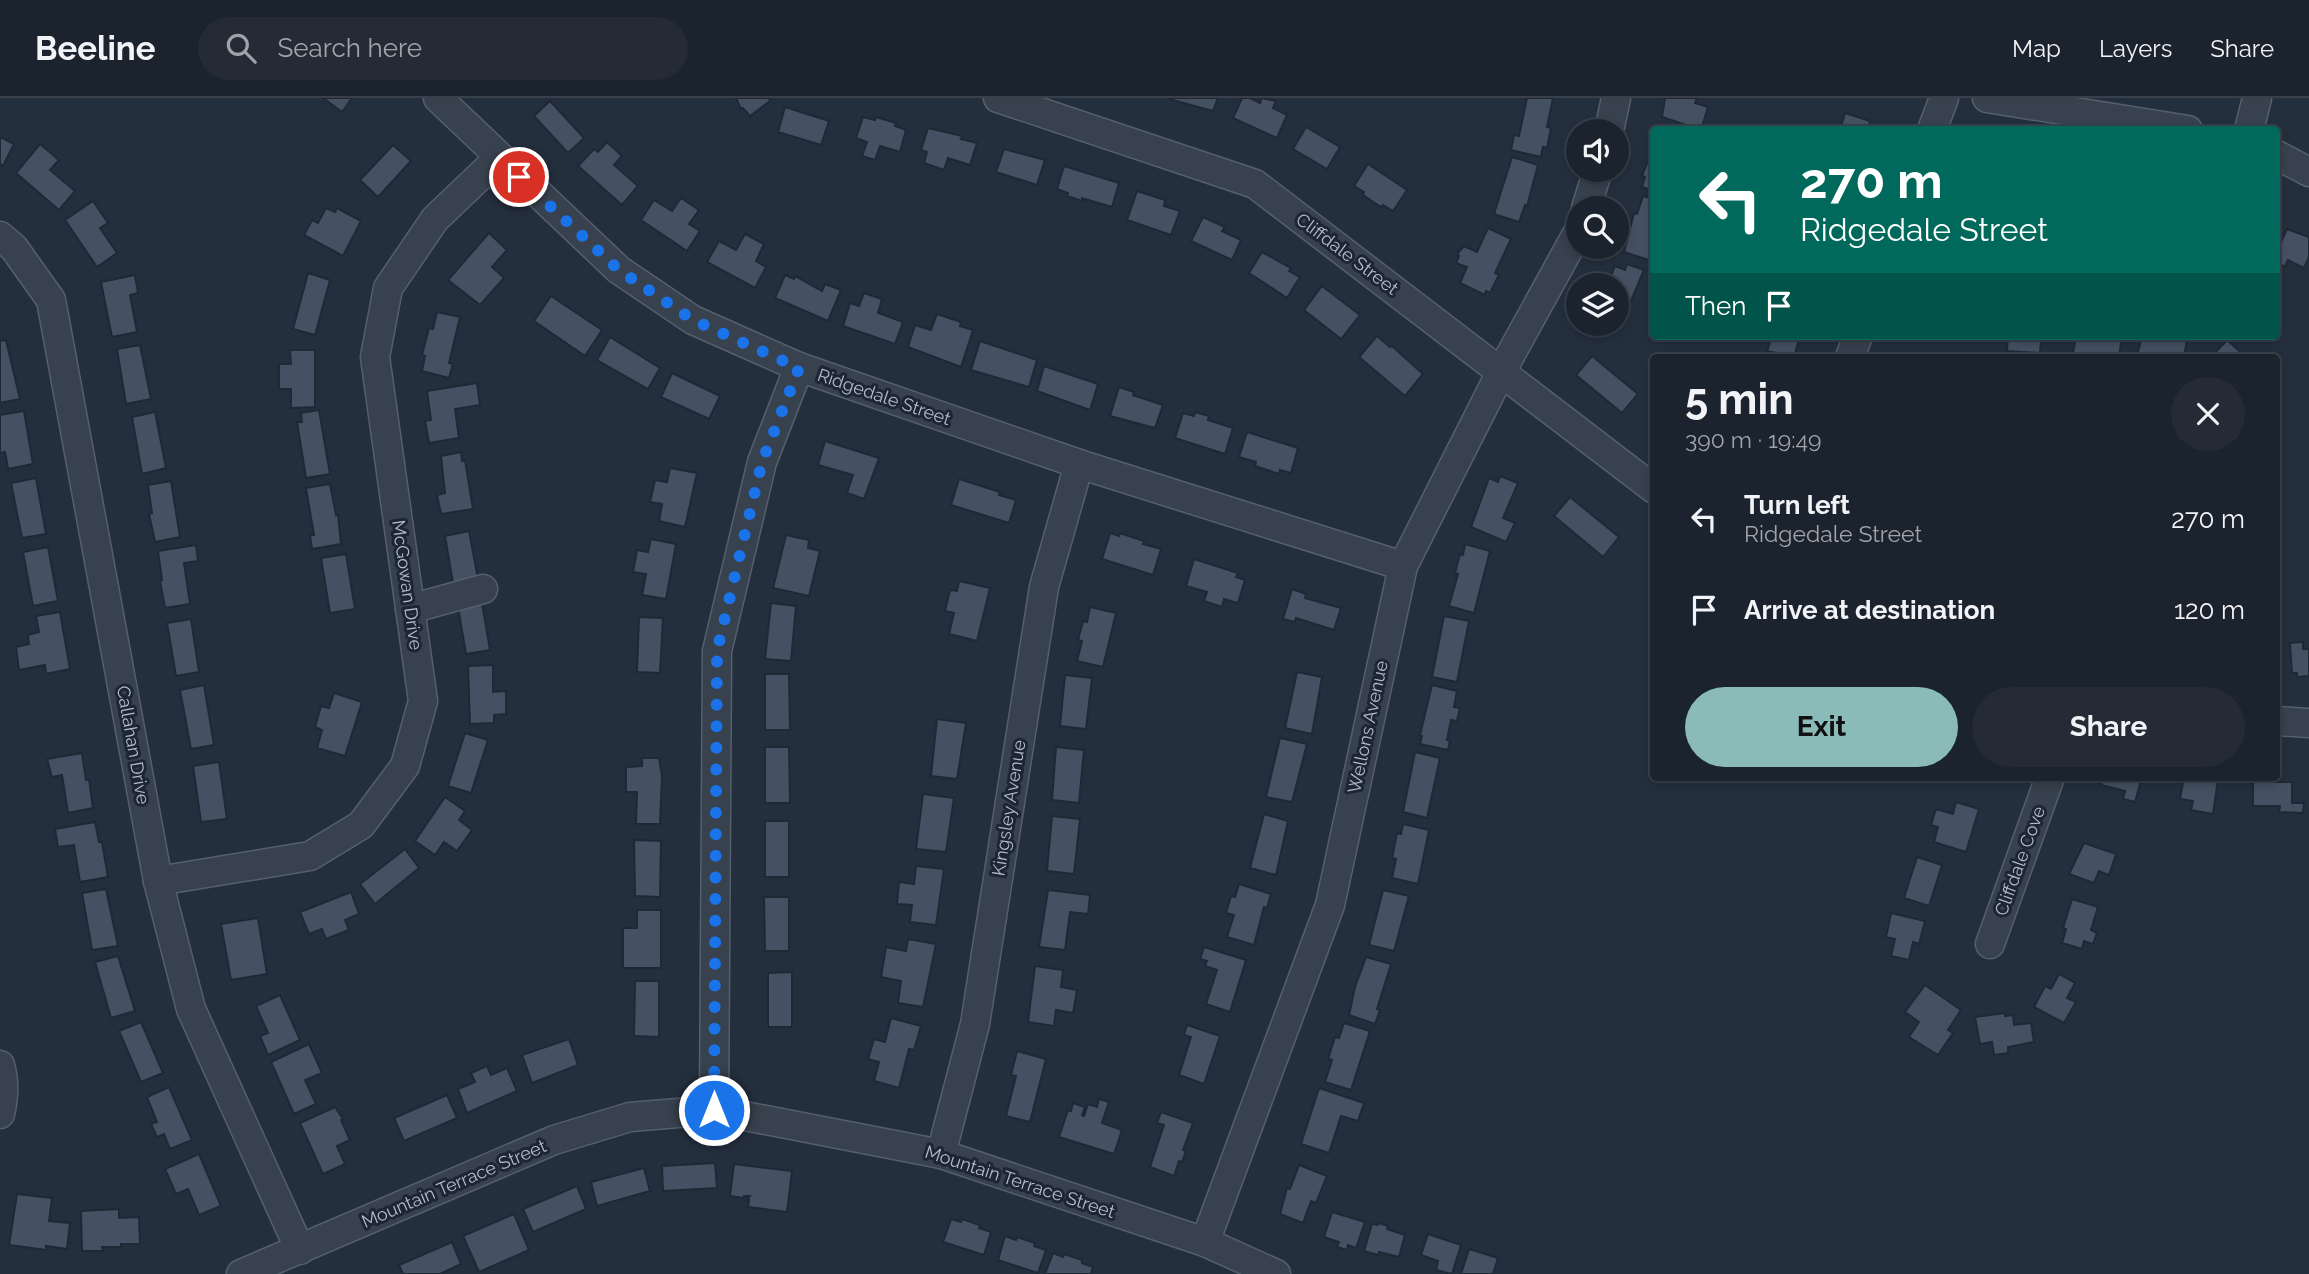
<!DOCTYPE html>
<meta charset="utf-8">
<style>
body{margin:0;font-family:Raleway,sans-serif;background:#242b36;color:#f1f3f6;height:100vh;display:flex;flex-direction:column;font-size:26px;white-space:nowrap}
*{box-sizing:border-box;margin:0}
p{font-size:23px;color:#a0a4aa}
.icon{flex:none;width:38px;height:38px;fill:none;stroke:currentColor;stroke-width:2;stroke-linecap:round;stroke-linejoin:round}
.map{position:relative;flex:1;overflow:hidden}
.details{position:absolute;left:1650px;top:256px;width:630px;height:427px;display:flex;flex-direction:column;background:#1b232e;border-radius:7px;box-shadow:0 4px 10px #0003,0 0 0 2px #39404a}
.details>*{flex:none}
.guide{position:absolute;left:1650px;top:28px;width:630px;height:214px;border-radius:7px;box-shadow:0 4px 10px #0003,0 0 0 2px #39404a;background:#00695c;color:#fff;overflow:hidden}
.tools{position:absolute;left:1566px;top:21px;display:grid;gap:14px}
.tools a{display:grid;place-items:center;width:63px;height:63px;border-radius:50%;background:#1b232e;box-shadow:0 4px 10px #0003,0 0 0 2px #39404a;font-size:35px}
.pin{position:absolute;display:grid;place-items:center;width:60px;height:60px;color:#fff;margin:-30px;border:4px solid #fff;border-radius:50%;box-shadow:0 2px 7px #0007}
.me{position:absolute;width:77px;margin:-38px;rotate:0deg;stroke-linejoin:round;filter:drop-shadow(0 0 5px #0008)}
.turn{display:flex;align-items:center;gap:24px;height:147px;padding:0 35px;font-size:32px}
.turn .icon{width:91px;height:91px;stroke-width:2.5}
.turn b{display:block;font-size:49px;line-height:60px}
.then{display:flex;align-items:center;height:66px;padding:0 35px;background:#0003;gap:14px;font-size:26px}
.round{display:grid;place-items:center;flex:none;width:74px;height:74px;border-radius:37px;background:#242b36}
.headline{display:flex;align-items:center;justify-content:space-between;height:119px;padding:0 35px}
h1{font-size:42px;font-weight:700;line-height:52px}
.button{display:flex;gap:14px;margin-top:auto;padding:14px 35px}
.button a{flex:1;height:80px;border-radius:42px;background:#8bbbb9;color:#111;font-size:28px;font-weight:700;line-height:80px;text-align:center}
.button a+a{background:#242b36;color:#f1f3f6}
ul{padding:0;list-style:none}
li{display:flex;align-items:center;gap:21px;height:91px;padding:0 35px}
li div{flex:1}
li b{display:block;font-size:26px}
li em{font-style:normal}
header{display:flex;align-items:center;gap:42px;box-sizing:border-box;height:98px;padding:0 35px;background:#1b232e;border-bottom:2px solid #39404a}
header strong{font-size:33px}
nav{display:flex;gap:38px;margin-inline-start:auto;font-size:24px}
.search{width:490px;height:63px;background:#242b36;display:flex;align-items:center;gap:18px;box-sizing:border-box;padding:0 24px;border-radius:38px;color:#a0a4aa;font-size:26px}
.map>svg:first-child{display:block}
.building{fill:#455162;stroke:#1f2835;stroke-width:2}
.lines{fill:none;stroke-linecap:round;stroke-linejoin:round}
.minor-casing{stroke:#565f6c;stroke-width:31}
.minor{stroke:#38414e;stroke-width:28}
.route{stroke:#1a73e8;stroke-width:12;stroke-dasharray:0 21.6}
.labels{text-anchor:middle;stroke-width:6;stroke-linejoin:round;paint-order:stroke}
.street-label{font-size:18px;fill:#b4bcc9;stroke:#1d2633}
</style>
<header>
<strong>Beeline</strong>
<div class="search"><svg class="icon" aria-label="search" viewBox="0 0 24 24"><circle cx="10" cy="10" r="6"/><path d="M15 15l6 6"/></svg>Search here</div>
<nav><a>Map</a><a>Layers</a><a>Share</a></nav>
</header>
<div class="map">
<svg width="2309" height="1176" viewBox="0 0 2309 1176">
<rect width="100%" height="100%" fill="#242f3e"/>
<g class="building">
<path d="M323,0H352L342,14Z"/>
<path d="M736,0H769L770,3L750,18L743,10L741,11Z"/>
<path d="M1218,0L1213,13L1169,1V0Z"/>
<path d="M1242,0H1250L1260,5L1262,0L1276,3L1273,10L1287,17L1277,40L1233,20Z"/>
<path d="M1527,0H1553L1547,29L1551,30L1547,50L1543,49L1541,59L1511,52L1514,37L1519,38Z"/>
<path d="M1665,0H1697L1695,5L1708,9L1701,32L1662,19Z"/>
<path d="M550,3L584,40L568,55L534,18Z"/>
<path d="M785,9L829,23L821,47L778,34Z"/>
<path d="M1845,15L1870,23L1868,32H1840Z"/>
<path d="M863,19L875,22L876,19L896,25L895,28L906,32L900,54L880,48L875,62L862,58L867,44L856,40Z"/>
<path d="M1306,29L1340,49L1327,71L1293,51Z"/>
<path d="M928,30L962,38L961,41L977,45L970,67L948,60L944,72L924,65L927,54L921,52Z"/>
<path d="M0,39L14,46L3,68L0,66Z"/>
<path d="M607,44L622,58L614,67L638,88L622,107L578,68L594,51L598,54Z"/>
<path d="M40,46L59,62L50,72L75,93L59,112L16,75Z"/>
<path d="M393,47L411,63L378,99L360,82Z"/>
<path d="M1004,51L1045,62L1037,87L996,74Z"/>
<path d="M1654,55V93L1642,89L1645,79L1642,78L1649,60L1652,61Z"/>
<path d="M1512,59L1538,67L1527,108L1525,107L1519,124L1494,116Z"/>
<path d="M1368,66L1407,92L1393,113L1383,107L1381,109L1363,97L1364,94L1354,88Z"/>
<path d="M1064,68L1119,85L1112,109L1082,100V103L1067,98L1068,95L1057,91Z"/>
<path d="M1137,93L1165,102L1164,108L1180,113L1171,137L1127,122Z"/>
<path d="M1643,98L1654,101V148L1649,162L1624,154L1634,115L1637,116Z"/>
<path d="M681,100L699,112L689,126L700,133L687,153L641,122L654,102L672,113Z"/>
<path d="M93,103L108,125L100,130L117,155L97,169L65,122Z"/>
<path d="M326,110L335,114L337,110L361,123L343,158L304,137L312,122L318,125Z"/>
<path d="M1203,119L1225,129L1222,133L1241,142L1232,162L1191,143Z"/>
<path d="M1488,130L1511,141L1495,175L1499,177L1490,195L1486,193L1485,197L1460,185L1467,169L1456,165L1459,158L1457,156L1464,148L1477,154Z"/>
<path d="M2287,131L2309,139V159L2304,170L2288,162L2285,169L2277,165V153Z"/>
<path d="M489,135L507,152L492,169L504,180L480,207L448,182Z"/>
<path d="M745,136L764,146L756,163L766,169L755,190L707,164L719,143L736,152Z"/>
<path d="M1262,154L1291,170L1289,173L1300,179L1287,200L1249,175Z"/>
<path d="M1627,166L1644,172L1620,229L1612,226H1617V187H1607L1615,168L1625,172Z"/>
<path d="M308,175L330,182L315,237L293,231Z"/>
<path d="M135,177L138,195L130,197L137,234L112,239L101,184Z"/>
<path d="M785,177L794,181L795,178L822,193L825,186L841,192L828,223L775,200Z"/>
<path d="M1322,188L1360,217L1341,241L1304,212Z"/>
<path d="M864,195L882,201L878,215L903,224L895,246L843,228L850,205L859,208Z"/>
<path d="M551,198L602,232L585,258L534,223Z"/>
<path d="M437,214L460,219L449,265L453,266L449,280L422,273L425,258L422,257L429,230L433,231Z"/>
<path d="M937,216L961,224L960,228L973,232L961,269L908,249L915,227L931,232Z"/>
<path d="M1377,238L1390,249L1392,248L1423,276L1405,298L1359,259Z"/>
<path d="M1772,238H1800L1794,259L1767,253Z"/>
<path d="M2008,238H2054V243H2041L2040,255L2007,253Z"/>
<path d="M2076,238H2122L2119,259H2096L2073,255Z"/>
<path d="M2142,238H2172L2187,241L2184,259L2137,258Z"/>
<path d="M610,239L660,270L648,291L597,262Z"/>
<path d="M6,242L20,301L0,305V243Z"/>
<path d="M2227,242L2245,258L2244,259H2211Z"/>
<path d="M980,243L1037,262L1029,289L971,272Z"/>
<path d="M140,247L151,301L126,306L117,251Z"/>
<path d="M290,252H315V309L291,310V291H279V266H291Z"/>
<path d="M1592,258L1638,296L1622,315L1576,277Z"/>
<path d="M1044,268L1098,286L1090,312L1037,293Z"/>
<path d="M672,275L720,298L709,321L661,299Z"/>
<path d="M477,285L480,307L455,311L459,340L429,345L425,323L431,322L427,293Z"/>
<path d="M1119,289L1134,294L1133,297L1163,307L1155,330L1110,318Z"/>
<path d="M319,312L330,376L306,380L297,324H302L301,315Z"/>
<path d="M24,313L33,366L8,371L5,354L0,355V317Z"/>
<path d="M155,314L166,370L142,376L132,319Z"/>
<path d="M1195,314L1209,318L1208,322L1233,330L1225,356L1175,340L1183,315L1194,318Z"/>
<path d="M1247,334L1298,350L1291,375L1280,372L1279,376L1255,368L1256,364L1239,359Z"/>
<path d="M825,343L879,360L864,401L847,395L853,377L818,367Z"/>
<path d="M461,354L462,363L465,362L473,411L441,416L437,397L445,395L441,358Z"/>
<path d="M670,370L697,375L685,429L659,423L662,406L650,404L655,382L667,384Z"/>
<path d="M1500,378L1518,385L1503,420L1515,425L1506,444L1471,429L1489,380L1498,384Z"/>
<path d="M36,380L46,436L22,440L11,385Z"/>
<path d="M959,381L1000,394L999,397L1016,402L1009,425L951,407Z"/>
<path d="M171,383L180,439L155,444L149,416L152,415L148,387Z"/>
<path d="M330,386L336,417H338L341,446L312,451L310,437H314L306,390Z"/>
<path d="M1570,399L1619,439L1603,459L1554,418Z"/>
<path d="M469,433L479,486L454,491L445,438Z"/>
<path d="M1110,435L1119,438L1120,435L1144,443L1143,446L1161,451L1153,477L1102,461Z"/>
<path d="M786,437L809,442L808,450L820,453L809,498L773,490Z"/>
<path d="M651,441L676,446L666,501L642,497L646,476L633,474L637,452L648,454Z"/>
<path d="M1465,446L1490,453L1474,515L1449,508L1458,476L1455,475L1460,456L1463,457Z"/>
<path d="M196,447L198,463L184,465L190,506L165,510L160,483L162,482L158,453Z"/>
<path d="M48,449L58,503L33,508L23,454Z"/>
<path d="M346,456L355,511L330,515L321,460Z"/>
<path d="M1194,461L1238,475L1236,479L1245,482L1238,505L1224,501L1222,509L1204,503L1207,494L1186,488Z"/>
<path d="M959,483L990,490L977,543L949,536L954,515L945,513L950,492L957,493Z"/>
<path d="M1292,491L1306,496L1305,500L1341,510L1334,532L1296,520L1295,524L1283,521Z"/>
<path d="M481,499L490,552L466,556L457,503Z"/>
<path d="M771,505L796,508L791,563L765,561Z"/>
<path d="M1090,509L1116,515L1103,569L1077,563L1082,543L1078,542L1083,523L1087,524Z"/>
<path d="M60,514L70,571L46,576L45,567L19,572L16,549L29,546L28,537L39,534L36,518Z"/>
<path d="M1444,518L1469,523L1457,584L1432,579Z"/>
<path d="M639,519L663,520L660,575L637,574Z"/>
<path d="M191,521L199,574L176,578L167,525Z"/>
<path d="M2303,544V551H2309V578L2297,579V575H2292L2290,545Z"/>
<path d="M493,567V594L506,593V616L494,617V625L470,626L468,568Z"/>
<path d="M1297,574L1322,579L1312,636L1285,630Z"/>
<path d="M765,576H789L790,632H765Z"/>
<path d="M1065,577L1092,580L1086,631L1060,628Z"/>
<path d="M204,587L214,647L191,651L180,592Z"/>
<path d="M1432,587L1457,593L1454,609L1460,610L1457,623L1451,622L1447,642H1450L1448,652L1420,646L1422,638L1420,637Z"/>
<path d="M334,595L362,604L345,658L317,650L322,632L315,629L321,608L329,610Z"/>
<path d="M937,621L966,625L957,681L931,678Z"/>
<path d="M465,635L488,642L471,695L448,688Z"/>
<path d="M1280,640L1307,646L1292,704L1266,699Z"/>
<path d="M765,649H789L790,705H765Z"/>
<path d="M1056,649L1084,652L1079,705L1052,702Z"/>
<path d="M1415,654L1440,660L1427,720L1403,714Z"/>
<path d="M82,655L86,682L89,681L93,710L68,715L62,677L52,679L47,661Z"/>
<path d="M642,660H659L662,678L660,726H636L637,694H626V669L642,668Z"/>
<path d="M219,664L227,721L201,724L193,668Z"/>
<path d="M2104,679H2142L2135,704L2123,701L2125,693L2101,687Z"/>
<path d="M2184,679H2205L2218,682L2213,716L2191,712L2193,703L2180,701Z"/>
<path d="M2253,679H2275V684H2292V705H2304L2303,715L2279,714L2280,708H2253Z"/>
<path d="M923,696L954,700L946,754L916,751Z"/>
<path d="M445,699L465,713L459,722L472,732L457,753L444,744L435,757L415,743Z"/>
<path d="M1956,704L1979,711L1966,754L1934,744L1938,729L1931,727L1936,711L1953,716Z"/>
<path d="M1264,716L1288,723L1276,777L1250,770Z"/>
<path d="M1052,718L1080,721L1074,776L1047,773Z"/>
<rect x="765" y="723" width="24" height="56"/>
<path d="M95,724L99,744H102L108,779L80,784L74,747L58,749L55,731Z"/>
<path d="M1403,726L1429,732L1418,786L1392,780L1396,761L1392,760L1397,735L1401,736Z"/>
<path d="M634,742L661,743L660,799L635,798Z"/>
<path d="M2084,745L2116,756L2109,777L2099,773L2094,785L2069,776Z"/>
<path d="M405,751L419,770L375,806L360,786Z"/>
<path d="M1917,759L1942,767L1929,808L1904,800Z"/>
<path d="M916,768L944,771L936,827L910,824L912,807L897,806L899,784L914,786Z"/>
<path d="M1239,786L1271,796L1267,810L1264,809L1254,847L1227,839L1234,817L1226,815L1231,798L1235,799Z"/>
<path d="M106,791L118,848L92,852L82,795Z"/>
<path d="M1048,792L1090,797L1088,816L1070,814L1065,852L1039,849Z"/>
<path d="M1383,792L1409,798L1394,853L1369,847Z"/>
<path d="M351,794L359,816L345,822L349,832L326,841L322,831L309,836L300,814Z"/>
<path d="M764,799H789V853H765Z"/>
<path d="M2072,801L2098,809L2091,832L2097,835L2093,846L2084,843L2082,851L2062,845L2066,831L2063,830Z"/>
<path d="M637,812H661V870H623V830H637Z"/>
<path d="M1891,815L1925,823L1919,846L1913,844L1909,862L1891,858L1895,841L1886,839Z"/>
<path d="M258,820L267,876L231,882L221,826Z"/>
<path d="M908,841L936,846L923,909L898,905L901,883L881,879L886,849L906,853Z"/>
<path d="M1204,849L1246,862L1230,914L1206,906L1217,872L1205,868L1207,863L1200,861Z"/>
<path d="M118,858L135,913L111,920L95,864Z"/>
<path d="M1366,859L1391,866L1377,911L1380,912L1375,926L1349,917L1355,889Z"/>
<path d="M1035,868L1063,872L1061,889L1077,892L1073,915L1056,912L1054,928L1028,924Z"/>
<path d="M792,874V929H768V875Z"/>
<path d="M2059,876L2075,885L2067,900L2076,904L2064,925L2034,909L2045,888L2051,891Z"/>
<path d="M635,883H659V939L634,938Z"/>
<path d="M1925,887L1961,912L1948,932L1953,935L1938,957L1909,939L1919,924L1905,914Z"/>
<path d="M280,897L300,942L268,957L260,938L268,935L256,908Z"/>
<path d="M2005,915V918L2013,917L2014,927L2031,925L2034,944L2008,949V955L1994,957L1992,944L1980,946L1975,919Z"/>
<path d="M891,920L921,928L914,952L909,951L899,990L874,983L879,964L868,961L874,941L885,944Z"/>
<path d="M141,924L163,975L141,984L119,933Z"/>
<path d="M1344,925L1370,933L1351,992L1325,984L1332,962L1328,961L1335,939L1339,940Z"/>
<path d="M1187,927L1220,938L1204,986L1179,977L1191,939L1184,937Z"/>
<path d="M569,941L578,967L532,985L522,957Z"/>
<path d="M309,946L322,975L305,982L316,1006L294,1016L271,964Z"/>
<path d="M1017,953L1046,961L1030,1024L1006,1018L1016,978L1011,977Z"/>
<path d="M487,968L491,977L507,970L517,993L467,1015L458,991L475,984L471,975Z"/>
<path d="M169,989L192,1042L170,1051L164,1036L157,1039L151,1026L157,1024L147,999Z"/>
<path d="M1319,990L1364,1005L1358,1023L1341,1018L1329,1055L1301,1046Z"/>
<path d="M447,997L457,1020L404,1043L394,1020Z"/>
<path d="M1099,1001L1109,1004L1102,1025L1122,1032L1114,1056L1059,1039L1068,1012L1071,1013L1073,1005L1085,1009L1082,1017L1084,1018L1088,1006L1097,1009Z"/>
<path d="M335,1009L343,1021L341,1022L350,1042L337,1048L345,1066L323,1076L300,1025Z"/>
<path d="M1161,1014L1193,1025L1183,1052L1186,1053L1182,1064L1179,1063L1174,1078L1150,1069L1164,1027L1157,1025Z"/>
<path d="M199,1056L221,1108L199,1117L188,1091L176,1096L165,1071Z"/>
<path d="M715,1065L717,1090L663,1093L662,1068Z"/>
<path d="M734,1066L792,1073L787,1114L748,1109L749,1102H747L750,1098H744L743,1100L730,1098Z"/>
<path d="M1299,1067L1327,1078L1316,1105L1311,1103L1303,1125L1280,1116L1287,1090L1290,1091Z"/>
<path d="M644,1070L650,1093L597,1108L591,1084Z"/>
<path d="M577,1088L586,1111L533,1134L523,1111Z"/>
<path d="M17,1096L52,1100L49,1123L70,1125L67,1151L46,1148V1152L9,1147Z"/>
<path d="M119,1111V1120L139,1119L140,1146H121V1149H102L103,1153H82L81,1113Z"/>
<path d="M1332,1114L1365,1124L1356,1150L1348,1147L1347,1152L1337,1149L1339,1144L1324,1139Z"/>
<path d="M514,1116L529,1152L479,1174L463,1138Z"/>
<path d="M951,1121L961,1124L962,1121L980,1127L979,1130L991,1134L984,1157L943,1144Z"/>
<path d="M1379,1125L1388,1128L1387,1131L1405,1137L1399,1159L1379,1154L1378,1157L1364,1153L1372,1126L1378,1127Z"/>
<path d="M1428,1136L1461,1147L1452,1176L1436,1172L1438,1163L1421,1157Z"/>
<path d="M1005,1138L1016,1142L1017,1139L1035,1145L1034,1148L1046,1152L1038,1175L998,1162Z"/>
<path d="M452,1144L461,1166L440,1176H403L399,1167Z"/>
<path d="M1469,1151L1498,1160L1493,1176H1461Z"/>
<path d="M1053,1155L1063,1159L1064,1156L1082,1162V1165L1093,1169L1091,1176H1045Z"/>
</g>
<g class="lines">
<g class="minor-casing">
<g id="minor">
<path d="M438,0L619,172L693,222L799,269L1079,366L1403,468"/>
<path d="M998,0L1255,86L1654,391"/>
<path d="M1987,0L2188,32"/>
<path d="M1932,32L1944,0"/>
<path d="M2249,32L2257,0"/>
<path d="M1609,33L1616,0"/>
<path d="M2277,57L2309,74"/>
<path d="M1586,110L1598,72"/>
<path d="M0,138L14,150L51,202L158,783L191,911L300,1152"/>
<path d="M1850,259L1858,238"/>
<path d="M410,511L483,491"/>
<path d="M2277,623L2309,625"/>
<path d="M158,783L310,758L361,727L405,668L423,603L375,259L388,190L435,121L499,60"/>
<path d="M1990,846L2050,679"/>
<path d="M0,967C5,984 4,999 0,1016"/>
<path d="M714,1012L717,553L762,364L799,269"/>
<path d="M941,1056L975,926L1044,489L1079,366"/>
<path d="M1205,1144L1330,807L1403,468L1501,274L1578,134"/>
<path d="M241,1176L554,1042L630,1019L714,1012L941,1056L1205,1144L1276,1176"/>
</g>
</g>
<use href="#minor" class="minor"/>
</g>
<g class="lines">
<path class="route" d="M519,79L619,172L693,222L799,270L762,364L717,553L714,1012"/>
</g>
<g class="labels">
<g class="street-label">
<text transform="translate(1347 156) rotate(37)" y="6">Cliffdale Street</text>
<text transform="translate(884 299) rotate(19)" y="6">Ridgedale Street</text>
<text transform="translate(407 487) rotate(82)" y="6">McGowan Drive</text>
<text transform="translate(1368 629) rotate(-78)" y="6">Wellons Avenue</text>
<text transform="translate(133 647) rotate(80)" y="6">Callahan Drive</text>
<text transform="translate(1009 710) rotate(-81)" y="6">Kingsley Avenue</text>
<text transform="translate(2020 763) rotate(-70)" y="6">Cliffdale Cove</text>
<text transform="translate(1020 1084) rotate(18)" y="6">Mountain Terrace Street</text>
<text transform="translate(454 1086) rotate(-23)" y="6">Mountain Terrace Street</text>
</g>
</g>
</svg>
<div class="tools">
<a><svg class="icon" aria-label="sound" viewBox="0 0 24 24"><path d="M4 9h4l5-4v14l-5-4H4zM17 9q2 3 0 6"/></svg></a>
<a><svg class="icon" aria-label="search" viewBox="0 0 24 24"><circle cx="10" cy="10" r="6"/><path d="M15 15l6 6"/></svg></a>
<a><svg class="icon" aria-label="layers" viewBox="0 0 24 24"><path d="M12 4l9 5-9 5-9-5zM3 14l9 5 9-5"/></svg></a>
</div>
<div class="pin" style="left:519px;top:79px;background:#d93025"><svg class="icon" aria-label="arrive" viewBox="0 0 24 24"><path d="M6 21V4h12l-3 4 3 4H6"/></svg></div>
<svg class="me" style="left:714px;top:1012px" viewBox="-20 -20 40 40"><circle r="17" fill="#1a73e8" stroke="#fff" stroke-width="3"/><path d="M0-11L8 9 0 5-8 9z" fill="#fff"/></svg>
<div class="guide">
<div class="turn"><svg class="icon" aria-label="left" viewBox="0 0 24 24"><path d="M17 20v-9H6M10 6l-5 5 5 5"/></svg><div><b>270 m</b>Ridgedale Street</div></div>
<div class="then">Then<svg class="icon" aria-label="arrive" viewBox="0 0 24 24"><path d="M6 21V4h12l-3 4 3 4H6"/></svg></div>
</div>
<section class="details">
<div class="headline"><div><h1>5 min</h1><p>390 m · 19:49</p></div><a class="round"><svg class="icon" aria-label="close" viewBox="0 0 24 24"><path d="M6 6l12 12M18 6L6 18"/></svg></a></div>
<ul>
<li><svg class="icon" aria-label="left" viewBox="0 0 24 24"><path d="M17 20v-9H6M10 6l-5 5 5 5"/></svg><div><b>Turn left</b><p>Ridgedale Street</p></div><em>270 m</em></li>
<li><svg class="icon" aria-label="arrive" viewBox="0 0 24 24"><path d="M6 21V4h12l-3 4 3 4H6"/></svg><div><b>Arrive at destination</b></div><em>120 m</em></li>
</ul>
<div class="button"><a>Exit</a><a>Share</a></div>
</section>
</div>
